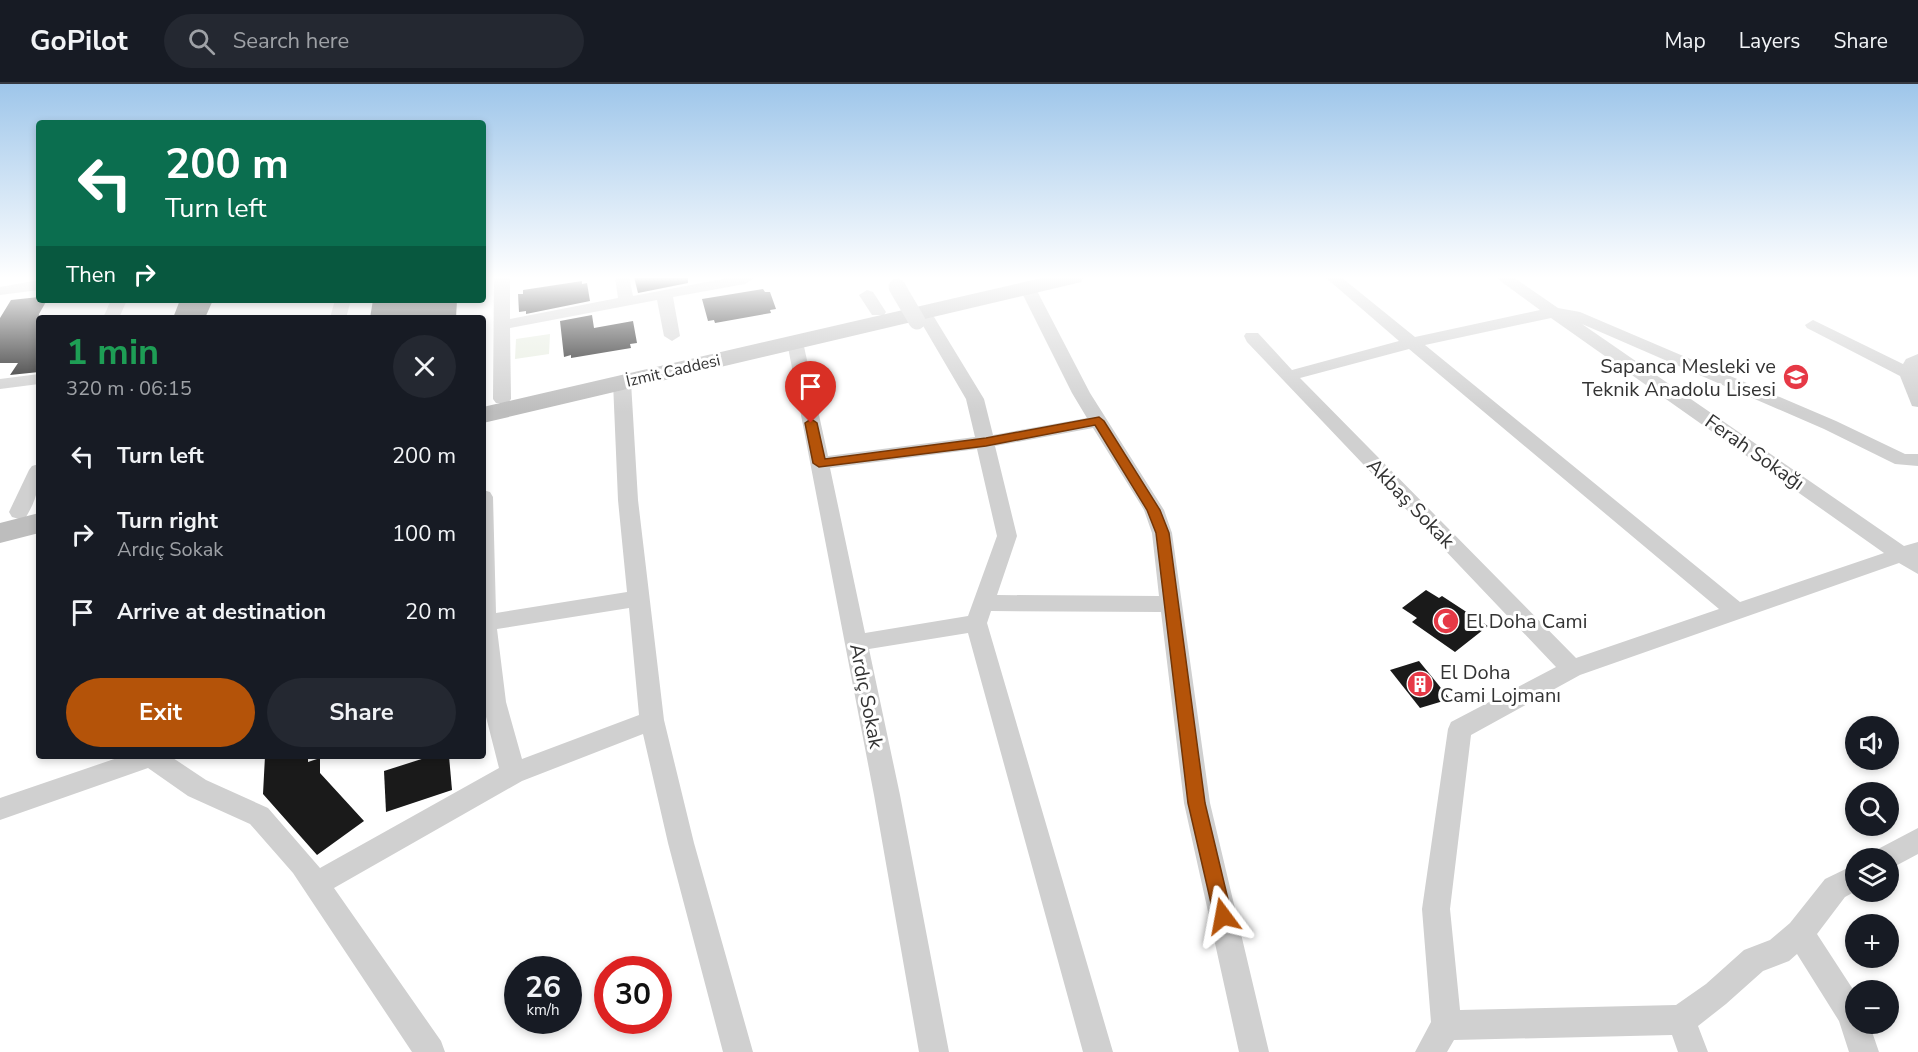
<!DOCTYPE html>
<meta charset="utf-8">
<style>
body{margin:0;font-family:"Nunito Sans",sans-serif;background:#242831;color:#f1f3f6;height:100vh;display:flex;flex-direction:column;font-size:22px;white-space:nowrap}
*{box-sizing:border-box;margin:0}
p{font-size:20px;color:#9ea1a6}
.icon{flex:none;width:33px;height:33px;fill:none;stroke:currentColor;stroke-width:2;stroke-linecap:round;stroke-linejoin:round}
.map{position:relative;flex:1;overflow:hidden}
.drawer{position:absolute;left:36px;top:231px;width:450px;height:444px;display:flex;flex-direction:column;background:#171b24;border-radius:6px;box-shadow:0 3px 9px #0003}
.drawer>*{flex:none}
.banner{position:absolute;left:36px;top:36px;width:450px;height:183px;border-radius:6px;box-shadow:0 3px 9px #0003;background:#0b6e4f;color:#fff;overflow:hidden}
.buttons{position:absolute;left:1845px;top:632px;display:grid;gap:12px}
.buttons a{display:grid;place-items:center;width:54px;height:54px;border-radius:50%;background:#171b24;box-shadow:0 3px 9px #0003;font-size:30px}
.speed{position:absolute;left:504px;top:872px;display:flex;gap:12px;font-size:30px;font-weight:700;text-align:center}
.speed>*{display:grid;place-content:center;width:78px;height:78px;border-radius:50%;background:#171b24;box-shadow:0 3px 9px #0003;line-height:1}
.speed small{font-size:15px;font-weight:400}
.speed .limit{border:9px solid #d22;background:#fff;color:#111}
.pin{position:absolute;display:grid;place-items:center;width:51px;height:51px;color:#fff;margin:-62px -26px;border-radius:50% 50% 50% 0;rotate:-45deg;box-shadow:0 0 6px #0007}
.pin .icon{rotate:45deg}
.me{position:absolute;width:66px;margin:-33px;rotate:347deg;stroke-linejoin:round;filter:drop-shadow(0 0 4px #0008)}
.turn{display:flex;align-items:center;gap:21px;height:126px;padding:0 30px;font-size:27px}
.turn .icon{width:78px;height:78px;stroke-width:2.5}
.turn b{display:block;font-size:42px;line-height:51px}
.then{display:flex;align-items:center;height:57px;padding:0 30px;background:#0003;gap:12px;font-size:22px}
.round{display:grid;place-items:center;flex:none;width:63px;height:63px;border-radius:32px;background:#242831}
.headline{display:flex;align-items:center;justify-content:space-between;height:102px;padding:0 30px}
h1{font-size:36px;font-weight:700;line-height:45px;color:#1e9e55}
.action{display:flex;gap:12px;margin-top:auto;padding:12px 30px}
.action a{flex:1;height:69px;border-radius:36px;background:#b45309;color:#fff;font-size:24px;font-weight:700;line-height:69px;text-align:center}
.action a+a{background:#242831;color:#f1f3f6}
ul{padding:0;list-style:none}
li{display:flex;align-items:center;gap:18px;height:78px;padding:0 30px}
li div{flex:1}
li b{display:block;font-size:22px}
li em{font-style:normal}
header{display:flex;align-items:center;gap:36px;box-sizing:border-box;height:84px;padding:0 30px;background:#171b24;border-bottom:2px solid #363941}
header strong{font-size:28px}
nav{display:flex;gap:33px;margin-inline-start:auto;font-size:21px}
.search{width:420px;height:54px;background:#242831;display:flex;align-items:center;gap:15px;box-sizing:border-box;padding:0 21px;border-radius:33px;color:#9ea1a6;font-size:22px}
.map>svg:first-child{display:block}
.green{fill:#e6ecdf}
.building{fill:#1a1a1a}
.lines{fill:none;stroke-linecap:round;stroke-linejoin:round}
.street{fill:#d0d0d0;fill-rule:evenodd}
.secondary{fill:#bdbdbd;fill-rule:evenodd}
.street-bridge{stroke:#d0d0d0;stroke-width:17}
.route{fill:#b45309;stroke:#753606;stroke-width:1.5}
.labels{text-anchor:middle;stroke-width:6;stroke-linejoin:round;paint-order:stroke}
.far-street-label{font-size:16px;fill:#333;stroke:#fff}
.poi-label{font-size:20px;fill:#333;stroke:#fff;text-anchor:start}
.street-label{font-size:20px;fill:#333;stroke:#fff}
</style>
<header>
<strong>GoPilot</strong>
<div class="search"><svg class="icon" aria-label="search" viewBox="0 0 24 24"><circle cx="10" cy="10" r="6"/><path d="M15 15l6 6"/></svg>Search here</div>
<nav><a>Map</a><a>Layers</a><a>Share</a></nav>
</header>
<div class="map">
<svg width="1918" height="968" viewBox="0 0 1918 968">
<rect width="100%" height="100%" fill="#fff"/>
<path class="green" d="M550,250L549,270L515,275L516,255Z"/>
<g class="building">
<path d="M634,193H688V199L638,209Z"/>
<path d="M582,197V200L587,199L590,217L526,230V227L519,228L518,210H523V206Z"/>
<path d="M763,205L765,208H770L776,225L770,226L771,229L715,239L714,236L708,237L702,215Z"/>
<path d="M39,213V216H47L39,230V288L10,291L18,279H0V234L11,216Z"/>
<path d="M180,216H213L205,234H173Z"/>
<path d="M373,216H457L456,234H370Z"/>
<path d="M592,231L594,244L633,237L637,259L630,260L631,264L571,274V271L564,273L560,237Z"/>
<path d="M1426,506L1439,514L1442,512L1488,542L1455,568L1412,538L1417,534L1402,524Z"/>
<path d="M1419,577L1450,615L1420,624L1390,586Z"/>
<path d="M265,672H308V678L320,674V689L364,737L317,771L263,710Z"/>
<path d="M431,672H449L452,706L386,728L384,687Z"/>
</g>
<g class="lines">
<g class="street">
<path d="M494,193H510V235L618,214L615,193H629L633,212L733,193H751L753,195L745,200L673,213L680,252L672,257L664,252L657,216L510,244L511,315L508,319H496L493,315Z"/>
<path d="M1325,193H1341L1415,253L1540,226L1495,193H1513L1558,224L1580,228L1836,337L1905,370H1918V382L1895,380L1824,345L1582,240L1904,462L1918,458V490L1899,479L1580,591L1471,651L1450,825L1460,926L1676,921L1706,900L1744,866L1770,856L1790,839L1825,795L1856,780V807L1845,813L1817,850L1856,910V939H1869L1879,968H1849L1839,937L1797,870L1789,877L1763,887L1726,920L1698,942L1708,968H1678L1672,951L1454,956L1447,968H1415L1431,938L1422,825L1448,645L1451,638L1556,583L1247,258L1244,252L1246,249H1258L1292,286L1399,257ZM1551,234L1884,469L1740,518L1425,261ZM1409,265L1719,525L1576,574L1300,294Z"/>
<path d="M39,196V206L0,211V203Z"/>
<path d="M1027,198L1035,203L1090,309L1164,426L1172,449L1210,719L1269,968H1239L1184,719L1161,528L991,527L987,539L1113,968H1083L968,549L869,565L900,711L949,968H919L874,711L787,258L795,253L803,258L828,372L975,353L966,315L915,228L923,223L931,228L984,315L993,351L1087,334L1072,309L1019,203ZM1093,344L1144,426L1152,449L1159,512L997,511L1017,452L995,362ZM977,365L997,452L968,532L865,549L830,384Z"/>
<path d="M867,206L873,208L886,228L884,231H872L859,211Z"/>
<path d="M111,216H127L119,234H103Z"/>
<path d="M335,216H351L346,234H330Z"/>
<path d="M1813,236L1903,280L1906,275L1918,270V323L1912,322L1900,292L1807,244L1805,241Z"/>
<path d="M39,290V300L0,305V295Z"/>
<path d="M622,293L628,294L631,298L638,416L664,636L694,759L753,968H723L668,759L643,650L522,697L334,804L441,957L445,968H412L293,789L250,740L188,712L148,684L0,736V714L123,672H170L206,696L268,724L320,784L499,684L483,621V406L490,408L493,413L496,529L627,508L618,416L613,298L616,294ZM629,524L639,631L522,675L506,618L497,545Z"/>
<path d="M39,380C39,402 38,413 26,433L19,435L12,433L9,428L29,386L32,382Z"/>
<path d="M1918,744V770L1888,786V774H1874L1878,765Z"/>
</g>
<g class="secondary">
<path d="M1046,193H1084L1081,198L1073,200L483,339V323Z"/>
<path d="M39,429V449L0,459V439Z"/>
</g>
<path class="street-bridge" d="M897,203L917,237"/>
</g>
<linearGradient id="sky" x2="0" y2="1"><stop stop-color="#9ec6ea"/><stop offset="0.59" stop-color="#fff"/><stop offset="1" stop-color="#fff" stop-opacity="0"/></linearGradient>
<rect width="1918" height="328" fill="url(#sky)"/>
<path class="route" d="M1099,333L1104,337L1160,426L1169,449L1205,719L1232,832L1229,838L1223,841L1216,838L1214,832L1188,719L1156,449L1147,426L1095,341L986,362L819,383L813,379L805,339L811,335L817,339L825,375L986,354Z"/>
<defs>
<g id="school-disc" transform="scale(1.35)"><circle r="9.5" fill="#e63946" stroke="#fff"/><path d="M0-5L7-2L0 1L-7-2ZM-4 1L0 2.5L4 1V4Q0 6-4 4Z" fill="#fff"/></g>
<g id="mosque-disc" transform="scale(1.35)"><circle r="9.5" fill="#e63946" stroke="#fff"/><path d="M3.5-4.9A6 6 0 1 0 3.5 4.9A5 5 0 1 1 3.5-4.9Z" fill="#fff"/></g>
<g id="building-disc" transform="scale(1.35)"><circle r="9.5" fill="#e63946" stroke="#fff"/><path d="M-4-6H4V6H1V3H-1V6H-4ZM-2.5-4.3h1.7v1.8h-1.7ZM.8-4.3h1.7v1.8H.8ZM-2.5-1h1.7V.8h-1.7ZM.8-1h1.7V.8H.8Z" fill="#fff"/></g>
</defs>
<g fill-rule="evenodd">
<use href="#school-disc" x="1796" y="293"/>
<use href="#mosque-disc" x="1446" y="537"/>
<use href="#building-disc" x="1420" y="600"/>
</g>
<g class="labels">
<g class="far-street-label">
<text transform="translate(673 286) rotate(-13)" y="6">İzmit Caddesi</text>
</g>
<g class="poi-label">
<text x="1776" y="289" text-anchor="end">Sapanca Mesleki ve<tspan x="1776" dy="23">Teknik Anadolu Lisesi</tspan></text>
<text x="1466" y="544">El Doha Cami</text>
<text x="1440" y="595">El Doha<tspan x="1440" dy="23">Cami Lojmanı</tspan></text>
</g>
<g class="street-label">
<text transform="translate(1755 368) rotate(35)" y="7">Ferah Sokağı</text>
<text transform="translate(1411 419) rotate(46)" y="7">Akbaş Sokak</text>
<text transform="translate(867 612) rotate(79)" y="7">Ardıç Sokak</text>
</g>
</g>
</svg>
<div class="buttons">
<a><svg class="icon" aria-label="sound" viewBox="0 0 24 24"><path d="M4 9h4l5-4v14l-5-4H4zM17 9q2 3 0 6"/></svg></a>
<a><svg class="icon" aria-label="search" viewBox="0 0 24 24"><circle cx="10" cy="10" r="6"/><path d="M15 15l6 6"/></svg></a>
<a><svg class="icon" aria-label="layers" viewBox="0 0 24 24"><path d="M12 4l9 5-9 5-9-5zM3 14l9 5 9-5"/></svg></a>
<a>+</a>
<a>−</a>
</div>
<div class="speed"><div>26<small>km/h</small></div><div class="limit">30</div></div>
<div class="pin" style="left:811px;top:339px;background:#d93025"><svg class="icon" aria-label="arrive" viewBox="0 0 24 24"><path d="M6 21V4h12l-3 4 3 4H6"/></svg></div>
<svg class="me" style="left:1223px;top:832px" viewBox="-20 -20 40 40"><path d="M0-17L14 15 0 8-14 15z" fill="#b45309" stroke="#fff" stroke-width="4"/></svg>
<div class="banner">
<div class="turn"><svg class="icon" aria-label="left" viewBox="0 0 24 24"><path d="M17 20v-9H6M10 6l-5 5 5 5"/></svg><div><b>200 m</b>Turn left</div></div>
<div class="then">Then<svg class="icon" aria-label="right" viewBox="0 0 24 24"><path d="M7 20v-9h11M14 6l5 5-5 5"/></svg></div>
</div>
<section class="drawer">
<div class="headline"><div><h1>1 min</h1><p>320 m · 06:15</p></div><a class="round"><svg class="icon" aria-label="close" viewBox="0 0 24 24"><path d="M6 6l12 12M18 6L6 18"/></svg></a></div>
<ul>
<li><svg class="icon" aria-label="left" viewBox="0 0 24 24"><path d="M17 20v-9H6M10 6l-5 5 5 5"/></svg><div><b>Turn left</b></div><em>200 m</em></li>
<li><svg class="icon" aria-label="right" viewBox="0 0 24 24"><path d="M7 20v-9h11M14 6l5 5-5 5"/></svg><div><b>Turn right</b><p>Ardıç Sokak</p></div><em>100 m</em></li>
<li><svg class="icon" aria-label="arrive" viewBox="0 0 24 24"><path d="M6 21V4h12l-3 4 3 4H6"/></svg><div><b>Arrive at destination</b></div><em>20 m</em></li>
</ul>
<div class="action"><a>Exit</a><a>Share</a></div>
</section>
</div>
